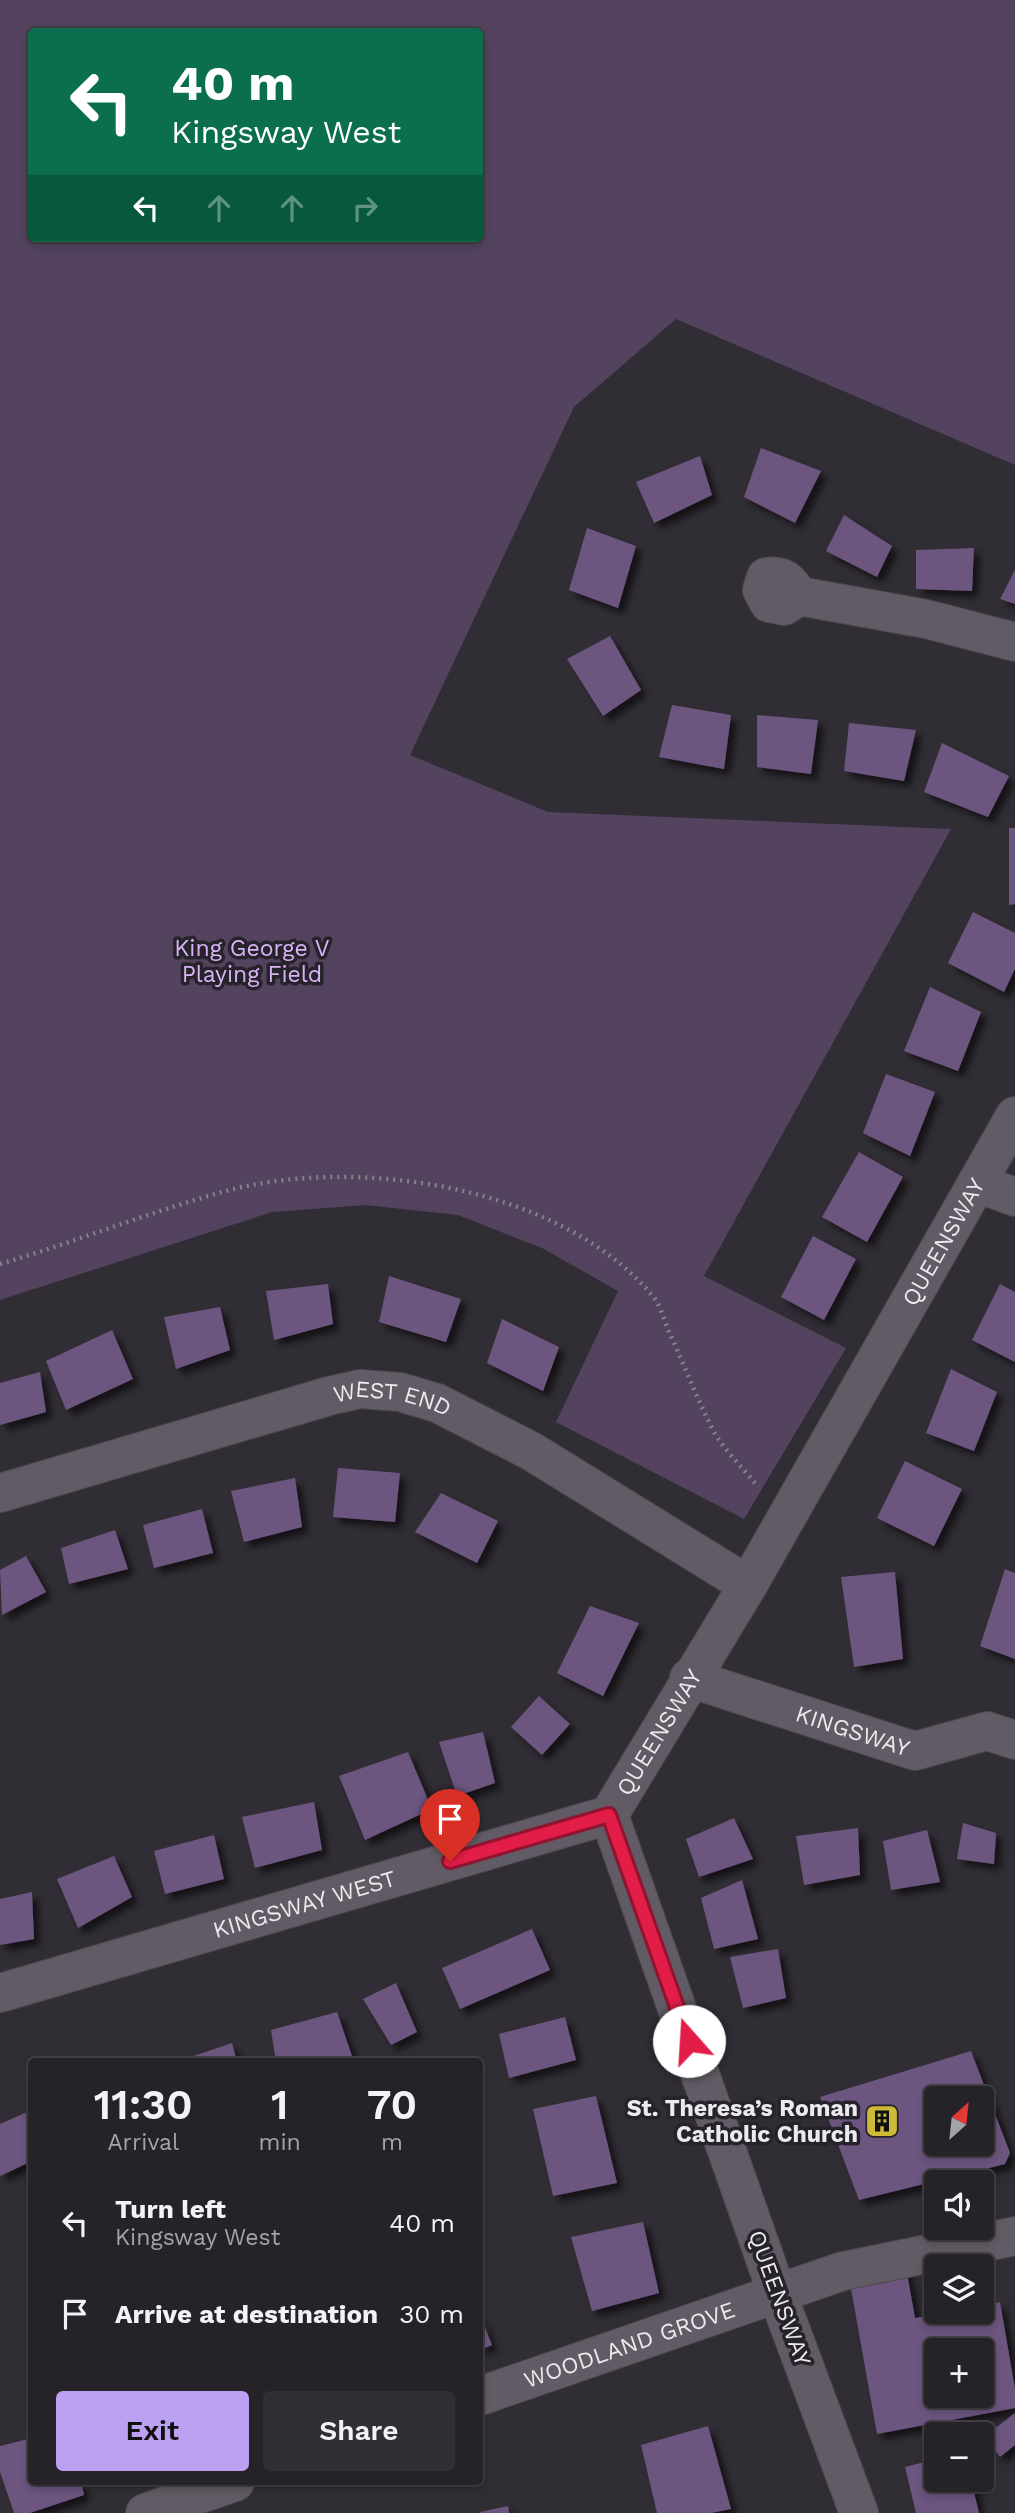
<!DOCTYPE html>
<meta charset="utf-8">
<style>
body{margin:0;font-family:"Work Sans",sans-serif;background:#312f34;color:#f1f3f6;height:100vh;display:flex;flex-direction:column;font-size:26px;white-space:nowrap}
*{box-sizing:border-box;margin:0}
p{font-size:23px;color:#a3a4a8}
.icon{flex:none;width:38px;height:38px;fill:none;stroke:currentColor;stroke-width:2;stroke-linecap:round;stroke-linejoin:round}
.map{position:relative;flex:1;overflow:hidden}
.details{position:absolute;left:28px;top:2058px;width:455px;height:427px;display:flex;flex-direction:column;background:#252228;border-radius:7px;box-shadow:0 4px 10px #0003,0 0 0 2px #423f45}
.details>*{flex:none}
.guide{position:absolute;left:28px;top:28px;width:455px;height:214px;border-radius:7px;box-shadow:0 4px 10px #0003,0 0 0 2px #423f45;background:#0b6e4f;color:#fff;overflow:hidden}
.needle{width:46px;rotate:27deg}
.controls{position:absolute;left:924px;top:2086px;display:grid;gap:14px}
.controls a{display:grid;place-items:center;width:70px;height:70px;border-radius:7px;background:#252228;box-shadow:0 4px 10px #0003,0 0 0 2px #423f45;font-size:35px}
.pin{position:absolute;display:grid;place-items:center;width:60px;height:60px;color:#fff;margin:-72px -30px;border-radius:50% 50% 50% 0;rotate:-45deg;box-shadow:0 0 7px #0007}
.pin .icon{rotate:45deg}
.me{position:absolute;width:77px;margin:-38px;rotate:341deg;stroke-linejoin:round;filter:drop-shadow(0 0 5px #0008)}
.turn{display:flex;align-items:center;gap:24px;height:147px;padding:0 28px;font-size:32px}
.turn .icon{width:91px;height:91px;stroke-width:2.5}
.turn b{display:block;font-size:49px;line-height:60px}
.lanes{display:flex;align-items:center;height:66px;padding:0 28px;background:#0003;justify-content:center;gap:35px;direction:ltr}
.lanes .off{opacity:.35}
.eta{display:flex;justify-content:space-evenly;align-items:center;height:119px;text-align:center}
.eta b{font-size:42px;font-weight:600;line-height:49px}
.action{display:flex;gap:14px;margin-top:auto;padding:14px 28px}
.action a{flex:1;height:80px;border-radius:7px;background:#bca0f2;color:#111;font-size:28px;font-weight:600;line-height:80px;text-align:center}
.action a+a{background:#312f34;color:#f1f3f6}
ul{padding:0;list-style:none}
li{display:flex;align-items:center;gap:21px;height:91px;padding:0 28px}
li div{flex:1}
li b{display:block;font-size:26px}
li em{font-style:normal}
.map>svg:first-child{display:block}
.green{fill:#53435f;fill-rule:evenodd}
.building{fill:#6c557e;fill-rule:evenodd;filter:url(#shadow)}
.lines{fill:none;stroke-linecap:round;stroke-linejoin:round}
.minor-casing{stroke:#4c484f;stroke-width:40}
.path{stroke:#868289;stroke-width:4.5;stroke-dasharray:2 5;stroke-linecap:butt}
.minor{stroke:#605b64;stroke-width:38}
.route-casing{stroke:#92132f;stroke-width:18}
.route{stroke:#e11d48;stroke-width:12}
.labels{text-anchor:middle;stroke-width:7;stroke-linejoin:round;paint-order:stroke}
.park-label{font-size:23px;fill:#d8b3f5;stroke:#27232b}
.street-label{font-size:23px;fill:#ece9ef;stroke:#27232b}
.poi-label{font-size:23px;font-weight:bold;fill:#ece9ef;stroke:#27232b;text-anchor:end}
</style>
<div class="map">
<svg width="1015" height="2513" viewBox="0 0 1015 2513">
<defs>
<filter id="shadow"><feDropShadow dx="6" dy="6" stdDeviation="3.5" flood-color="#0009"/></filter>
</defs>
<rect width="100%" height="100%" fill="#312d35"/>
<path class="green" d="M0,0H1015V465L676,319L574,407L410,755L548,812L951,829L704,1276L846,1348L744,1519L556,1422L618,1291L542,1248L458,1215L365,1205L272,1212L0,1300ZM32,32H480V238H32Z"/>
<g class="building">
<path d="M761,448L821,471L795,523L744,497Z"/>
<path d="M700,456L712,495L654,523L636,482Z"/>
<path d="M844,515L892,546L877,577L826,551Z"/>
<path d="M587,528L636,546L618,608L569,590Z"/>
<path d="M974,548L972,591L916,589V550Z"/>
<path d="M1015,570V604L1000,599Z"/>
<path d="M610,636L641,690L603,716L567,659Z"/>
<path d="M672,705L731,715L724,769L659,757Z"/>
<path d="M757,715L818,720L811,774L757,767Z"/>
<path d="M849,723L916,730L904,781L844,771Z"/>
<path d="M942,743L1009,776L988,817L924,792Z"/>
<path d="M1009,828H1015V904L1009,905Z"/>
<path d="M973,912L1015,933V969L1004,992L948,963Z"/>
<path d="M930,987L981,1012L958,1071L904,1051Z"/>
<path d="M886,1074L935,1092L910,1156L863,1133Z"/>
<path d="M859,1152L903,1177L867,1242L822,1217Z"/>
<path d="M813,1236L856,1259L824,1320L781,1297Z"/>
<path d="M389,1276L461,1299L446,1342L379,1322Z"/>
<path d="M328,1284L333,1324L274,1340L266,1291Z"/>
<path d="M1000,1284L1015,1292V1362L972,1340Z"/>
<path d="M220,1307L230,1350L176,1369L164,1317Z"/>
<path d="M502,1319L559,1347L543,1391L487,1363Z"/>
<path d="M112,1330L133,1379L66,1410L46,1361Z"/>
<path d="M951,1369L997,1392L974,1451L926,1433Z"/>
<path d="M40,1372L46,1412L0,1425V1383Z"/>
<path d="M905,1461L962,1489L934,1546L877,1518Z"/>
<path d="M338,1468L400,1473L395,1522L333,1517Z"/>
<path d="M295,1478L302,1527L244,1542L231,1491Z"/>
<path d="M441,1493L498,1521L477,1563L415,1532Z"/>
<path d="M202,1509L213,1553L154,1568L143,1525Z"/>
<path d="M115,1530L128,1569L69,1584L61,1548Z"/>
<path d="M26,1556L46,1592L2,1615L0,1570Z"/>
<path d="M1005,1569L1015,1573V1659L980,1646Z"/>
<path d="M895,1572L903,1659L854,1667L841,1577Z"/>
<path d="M590,1606L639,1623L603,1696L557,1673Z"/>
<path d="M539,1696L570,1724L542,1755L511,1727Z"/>
<path d="M483,1732L495,1783L457,1796L439,1742Z"/>
<path d="M408,1752L432,1809L365,1840L339,1776Z"/>
<path d="M314,1802L322,1850L255,1868L242,1817Z"/>
<path d="M734,1818L753,1859L699,1877L686,1839Z"/>
<path d="M963,1823L996,1833L994,1864L957,1859Z"/>
<path d="M858,1828L860,1875L804,1885L796,1836Z"/>
<path d="M927,1830L940,1882L891,1890L883,1841Z"/>
<path d="M214,1835L224,1879L165,1894L154,1851Z"/>
<path d="M114,1856L132,1897L78,1928L57,1879Z"/>
<path d="M742,1880L758,1939L714,1949L701,1898Z"/>
<path d="M32,1892L34,1939L0,1945V1899Z"/>
<path d="M532,1929L550,1970L460,2009L442,1968Z"/>
<path d="M778,1949L786,1998L743,2008L730,1957Z"/>
<path d="M396,1983L417,2032L391,2045L363,1999Z"/>
<path d="M337,2012L354,2062H276L271,2030Z"/>
<path d="M565,2017L576,2060L509,2078L499,2034Z"/>
<path d="M232,2043L237,2062H179V2061Z"/>
<path d="M971,2051L1010,2153L1005,2164L859,2200L820,2097ZM936,2098H982V2144H936Z"/>
<path d="M596,2096L617,2183L553,2196L533,2109Z"/>
<path d="M32,2110V2161L0,2176V2124Z"/>
<path d="M643,2222L659,2293L592,2311L571,2237Z"/>
<path d="M905,2262L915,2318L950,2312H982V2306L1000,2302L1015,2389V2408L877,2434L848,2272ZM936,2350H982V2396H936Z"/>
<path d="M480,2315L492,2345L480,2350Z"/>
<path d="M1015,2413V2445L1000,2457L985,2436Z"/>
<path d="M708,2426L731,2509L711,2513H657L641,2445Z"/>
<path d="M32,2438V2482H81L84,2495L30,2513H14L0,2472V2446Z"/>
<path d="M936,2459V2480H971L979,2513H916L905,2467Z"/>
<path d="M508,2506L509,2513H480V2512Z"/>
</g>
<g class="lines">
<g class="minor-casing">
<g id="minor">
<path d="M799,596C790,582 784,574 766,577L762,590L769,603L784,606L799,596L926,619L1015,642"/>
<path d="M977,1183L1015,1197"/>
<path id="s1" d="M0,1493L329,1396L360,1389L400,1392L437,1403L531,1451L748,1585"/>
<path id="s2" d="M689,1678L915,1751L987,1731L1015,1740"/>
<path id="s3" d="M0,1993L609,1815"/>
<path id="s4" d="M480,2396L843,2271L1015,2236"/>
<path d="M145,2513L235,2482"/>
<path id="s5" d="M859,2513L777,2293L609,1815L748,1585L1015,1116"/>
</g>
</g>
<path class="path" d="M0,1264C75,1242 147,1213 222,1192C354,1155 558,1185 651,1294C660,1303 664,1320 669,1332C683,1362 695,1394 710,1424C720,1447 743,1467 758,1487"/>
<use href="#minor" class="minor"/>
</g>
<g class="lines">
<g class="route-casing">
<path id="route" d="M450,1861L609,1815L689,2041"/>
</g>
<use href="#route" class="route"/>
</g>
<defs>
<g id="building-square" transform="scale(1.75)"><rect x="-9" y="-9" width="18" height="18" rx="4" fill="#ceb938" stroke="#27232b"/><path d="M-4-6H4V6H1V3H-1V6H-4ZM-2.5-4.3h1.7v1.8h-1.7ZM.8-4.3h1.7v1.8H.8ZM-2.5-1h1.7V.8h-1.7ZM.8-1h1.7V.8H.8Z" fill="#111"/></g>
</defs>
<g fill-rule="evenodd">
<use href="#building-square" x="882" y="2121"/>
</g>
<g class="labels">
<g class="park-label">
<text x="252" y="956">King George V<tspan x="252" dy="26">Playing Field</tspan></text>
</g>
<g class="street-label">
<text dy="8" stroke="none"><textPath href="#s5" startOffset="1405">QUEENSWAY</textPath></text>
<text dy="8" stroke="none"><textPath href="#s1" startOffset="408">WEST END</textPath></text>
<text dy="8" stroke="none"><textPath href="#s2" startOffset="172">KINGSWAY</textPath></text>
<text dy="8" stroke="none"><textPath href="#s5" startOffset="838">QUEENSWAY</textPath></text>
<text dy="8" stroke="none"><textPath href="#s3" startOffset="317">KINGSWAY WEST</textPath></text>
<text transform="translate(780 2298) rotate(70)" y="8">QUEENSWAY</text>
<text dy="8" stroke="none"><textPath href="#s4" startOffset="158">WOODLAND GROVE</textPath></text>
</g>
<g class="poi-label">
<text x="858" y="2116">St. Theresa’s Roman<tspan x="858" dy="26">Catholic Church</tspan></text>
</g>
</g>
</svg>
<div class="controls">
<a><svg class="needle" viewBox="-14 -14 28 28"><path d="M0-13l5 13h-10z" fill="#e53935"/><path d="M0 13l5-13h-10z" fill="#a3a4a8"/></svg></a>
<a><svg class="icon" aria-label="sound" viewBox="0 0 24 24"><path d="M4 9h4l5-4v14l-5-4H4zM17 9q2 3 0 6"/></svg></a>
<a><svg class="icon" aria-label="layers" viewBox="0 0 24 24"><path d="M12 4l9 5-9 5-9-5zM3 14l9 5 9-5"/></svg></a>
<a>+</a>
<a>−</a>
</div>
<div class="pin" style="left:450px;top:1861px;background:#d93025"><svg class="icon" aria-label="arrive" viewBox="0 0 24 24"><path d="M6 21V4h12l-3 4 3 4H6"/></svg></div>
<svg class="me" style="left:689px;top:2041px" viewBox="-20 -20 40 40"><circle r="19" fill="#fff"/><path d="M0-13L10 11 0 6-10 11z" fill="#e11d48"/></svg>
<div class="guide">
<div class="turn"><svg class="icon" aria-label="left" viewBox="0 0 24 24"><path d="M17 20v-9H6M10 6l-5 5 5 5"/></svg><div><b>40 m</b>Kingsway West</div></div>
<div class="lanes"><svg class="icon" aria-label="left" viewBox="0 0 24 24"><path d="M17 20v-9H6M10 6l-5 5 5 5"/></svg><svg class="icon off" aria-label="ahead" viewBox="0 0 24 24"><path d="M12 20V5M6 11l6-6 6 6"/></svg><svg class="icon off" aria-label="ahead" viewBox="0 0 24 24"><path d="M12 20V5M6 11l6-6 6 6"/></svg><svg class="icon off" aria-label="right" viewBox="0 0 24 24"><path d="M7 20v-9h11M14 6l5 5-5 5"/></svg></div>
</div>
<section class="details">
<div class="eta">
<div><b>11:30</b><p>Arrival</p></div>
<div><b>1</b><p>min</p></div>
<div><b>70</b><p>m</p></div>
</div>
<ul>
<li><svg class="icon" aria-label="left" viewBox="0 0 24 24"><path d="M17 20v-9H6M10 6l-5 5 5 5"/></svg><div><b>Turn left</b><p>Kingsway West</p></div><em>40 m</em></li>
<li><svg class="icon" aria-label="arrive" viewBox="0 0 24 24"><path d="M6 21V4h12l-3 4 3 4H6"/></svg><div><b>Arrive at destination</b></div><em>30 m</em></li>
</ul>
<div class="action"><a>Exit</a><a>Share</a></div>
</section>
</div>
